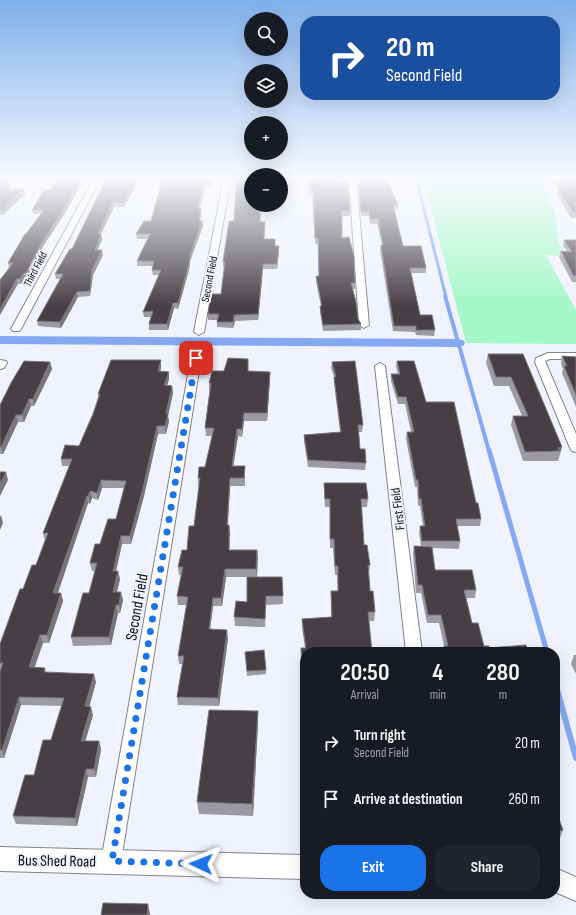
<!DOCTYPE html>
<meta charset="utf-8">
<style>
body{margin:0;font-family:"Sofia Sans Condensed",sans-serif;background:#20242c;color:#f1f3f6;height:100vh;display:flex;flex-direction:column;font-size:15px;white-space:nowrap}
*{box-sizing:border-box;margin:0}
p{font-size:13px;color:#9ea1a6}
.icon{flex:none;width:22px;height:22px;fill:none;stroke:currentColor;stroke-width:2;stroke-linecap:round;stroke-linejoin:round}
.map{position:relative;flex:1;overflow:hidden}
.drawer{position:absolute;left:300px;top:647px;width:260px;height:252px;display:flex;flex-direction:column;background:#171b24;border-radius:16px;box-shadow:0 4px 16px #0002}
.drawer>*{flex:none}
.guide{position:absolute;left:300px;top:16px;width:260px;height:84px;border-radius:16px;box-shadow:0 4px 16px #0002;background:#1a4fa0;color:#fff;overflow:hidden}
.buttons{position:absolute;left:244px;top:12px;display:grid;gap:8px}
.buttons a{display:grid;place-items:center;width:44px;height:44px;border-radius:50%;background:#171b24;box-shadow:0 4px 16px #0002;font-size:20px}
.pin{position:absolute;display:grid;place-items:center;width:34px;height:34px;color:#fff;margin:-17px;border-radius:8px;box-shadow:0 2px 6px #0006}
.me{position:absolute;width:44px;margin:-22px;rotate:272deg;stroke-linejoin:round;filter:drop-shadow(0 0 3px #0008)}
.turn{display:flex;align-items:center;gap:14px;height:84px;padding:0 20px;font-size:18px}
.turn .icon{width:52px;height:52px;stroke-width:2.5}
.turn b{display:block;font-size:28px;line-height:34px}
.eta{display:flex;justify-content:space-evenly;align-items:center;height:68px;text-align:center}
.eta b{font-size:24px;font-weight:700;line-height:28px}
.button{display:flex;gap:8px;margin-top:auto;padding:8px 20px}
.button a{flex:1;height:46px;border-radius:16px;background:#1a73e8;color:#fff;font-size:16px;font-weight:700;line-height:46px;text-align:center}
.button a+a{background:#20242c;color:#f1f3f6}
ul{padding:0;list-style:none}
li{display:flex;align-items:center;gap:12px;height:56px;padding:0 20px}
li div{flex:1}
li b{display:block;font-size:15px}
li em{font-style:normal}
.map>svg:first-child{display:block}
.green{fill:#a5f8c7}
.lines{fill:none;stroke-linecap:round;stroke-linejoin:round}
.stream-far3{stroke:#85a9f0;stroke-width:3}
.stream-far2{stroke:#85a9f0;stroke-width:4}
.stream-far1{stroke:#85a9f0;stroke-width:5}
.stream{stroke:#85a9f0;stroke-width:6}
.canal{fill:#85a9f0;fill-rule:evenodd}
.minor-casing{stroke:#80838c;stroke-width:2}
.tertiary-casing{stroke:#80838c;stroke-width:2}
.minor{fill:#fff;fill-rule:evenodd}
.tertiary{fill:#fff;fill-rule:evenodd}
.wall{fill:#9b99a2}
.shaded-wall{fill:#79757c}
.building{fill:#463f45;stroke:#79757c}
.route{stroke:#1a73e8;stroke-width:7;stroke-dasharray:0 12.6}
.labels{text-anchor:middle;stroke-width:4;stroke-linejoin:round;paint-order:stroke}
.far-street-label{font-size:11px;fill:#0d0e12;stroke:#f0f3fe}
.street-label{font-size:13px;fill:#0d0e12;stroke:#f0f3fe}
.near-street-label{font-size:16px;fill:#0d0e12;stroke:#f0f3fe}
</style>
<div class="map">
<svg width="576" height="915" viewBox="0 0 576 915">
<rect width="100%" height="100%" fill="#f0f3fe"/>
<path class="green" d="M423,178H539L556,215L557,240L566,256L546,255L576,310V344L466,343Z"/>
<g class="lines">
<path class="stream-far3" d="M416,178L446,297"/>
<path class="stream-far2" d="M445,296L489,451"/>
<path class="stream-far1" d="M489,450L547,652"/>
<path class="stream" d="M555,682L576,758"/>
<path class="canal" d="M0,336L458,339L463,340L465,343L463,346L458,347L0,344Z"/>
<g class="minor-casing">
<g id="minor">
<path d="M94,178H101L21,329L19,331H13L11,329Z"/>
<path d="M224,178H231L204,332L199,335L194,332Z"/>
<path d="M349,178H356L369,325L364,328L359,325Z"/>
<path d="M548,353H576V359H550L545,361L576,434V452L572,451L570,448L535,362L536,358Z"/>
<path d="M196,355L201,358L121,861L118,868L111,871L104,868L101,861L191,358Z"/>
<path d="M0,360L6,361L7,363L4,368L0,369Z"/>
<path d="M380,363L385,366L422,652H406L375,366Z"/>
</g>
</g>
<g class="tertiary-casing">
<g id="tertiary">
<path d="M0,847L305,855V879L0,871Z"/>
<path d="M555,868L576,877V901L555,892Z"/>
</g>
</g>
<use href="#minor" class="minor"/>
<use href="#tertiary" class="tertiary"/>
</g>
<g class="wall">
<path d="M0,178H11L6,184L11,189L10,190L24,189L25,194L3,215H0Z"/>
<path d="M57,178H80L79,179L82,183L65,213L43,246L27,278H25L21,284H18L9,268L8,263L26,234L41,214H33L32,210L51,190Z"/>
<path d="M163,178H212V188H205L199,208L201,213L200,221H202L203,226L190,261L189,270L178,309L174,308L168,330H149V324L151,317H144L143,312L159,275H153L152,270L153,266H137V261L148,239H137L136,234L151,221Z"/>
<path d="M309,178L337,181L350,211V216H342V238L355,283V289H353L358,319L361,324V330L323,331L320,312V306H321L316,282V276H319L318,244H315L312,195H309Z"/>
<path d="M363,178H387L398,205L397,209H394L403,246L426,268V273H411L420,315L435,330L434,336L416,335L415,332L393,331L380,250L381,245H382L377,224H370L369,216H361L358,186V182H364Z"/>
<path d="M550,178H576V218H571L557,195L558,190Z"/>
<path d="M132,180L137,184L124,207H114L101,234L102,239L97,250L103,255L93,275L90,296L78,297L61,328L38,326L37,321L61,279H56L55,274L72,249Z"/>
<path d="M251,205H259L258,207L261,212L260,222L265,227L264,239L275,246L279,251L277,269H263L258,320L235,321L233,328L217,327V320H208V314L221,294L224,267H223V262L234,221Z"/>
<path d="M564,240H576V282H572L559,257L561,251H567L563,246Z"/>
<path d="M488,354H523L562,447L558,461H523L511,425L513,416H522L509,386H494L486,363Z"/>
<path d="M562,356L576,357V407L562,373L563,369L561,364Z"/>
<path d="M397,361L426,402L476,503L481,519L480,526H457L460,541L459,549L432,548L435,570L476,590L475,598H466L472,623L484,646L489,648L528,652H443L444,646L439,623H427L421,593H416L413,554L414,546H421L419,533L420,526H423L420,506H418L417,487H415L406,439L407,432H411L405,404H398L391,381V374H398L396,367Z"/>
<path d="M50,362L52,369L34,406H31L24,422H18L3,454H0V405Z"/>
<path d="M332,362L363,425L362,432H359L360,449L366,463L365,470L308,467L304,441V435L340,432L334,383V377L331,368Z"/>
<path d="M161,367L160,371L169,372V379L167,385L172,386L173,393L168,416L169,421L166,434H158L144,496L131,544H122L116,571L120,579L117,592L123,600L120,613H118L111,645L73,646L71,637L89,593L95,571H92L90,563L100,544L116,519L124,488H102L98,500L92,498L90,504L88,503L58,593H61L63,601L49,643H43L34,667L45,668L46,672L96,682L89,707L93,715L85,741H99L101,749L96,777H88L77,826L16,824L13,816L34,775L51,740L62,706L21,705L4,758H0V759V644L23,589L36,565L45,541L43,533L69,466H62L61,459L79,446L93,414L98,397V394Z"/>
<path d="M248,371L270,372V379L267,421H244L242,437L238,436L233,466H245V486H230L228,525H229V550H257V577H226L222,606H213L210,629L228,638L219,706L178,705L177,697L182,664H179L178,656L186,605H178L177,596L181,575H179L178,567L187,550L194,526L199,486H198V478L205,467L212,436H206L205,428L210,390H209V383Z"/>
<path d="M324,483L368,499L367,507H362L364,545L370,565L369,574L370,591L375,612L374,621H369L305,652V677H302L301,648H305L302,628V619L331,617V591H338L337,575H335L333,548H330V507H325L324,492Z"/>
<path d="M282,577L283,604L266,605L265,627L235,626L234,617L247,602Z"/>
<path d="M245,652L266,670V674L247,676Z"/>
<path d="M574,655H576V674L571,664Z"/>
<path d="M258,723L253,816L199,814L197,802Z"/>
<path d="M555,808L563,830L560,838H555Z"/>
</g>
<g class="shaded-wall">
<path d="M5,178H11L1,189L0,183Z"/>
<path d="M81,179L82,183L65,213L43,246L27,278L26,273L42,242Z"/>
<path d="M136,180L137,184L124,207L123,203Z"/>
<path d="M10,184L11,189L5,195L4,190Z"/>
<path d="M205,184V188L198,213V208Z"/>
<path d="M24,189L25,194L3,215L1,210Z"/>
<path d="M113,202L114,207L98,239V234Z"/>
<path d="M201,208V213L199,226V221Z"/>
<path d="M202,221L203,226L190,261L189,270L178,309V303L190,256Z"/>
<path d="M101,234L102,239L96,254L95,250Z"/>
<path d="M279,246V251L277,269V264Z"/>
<path d="M102,250L103,255L93,275L90,296V291L92,270Z"/>
<path d="M263,264V269L258,320V314Z"/>
<path d="M24,273L25,278L21,284L20,279Z"/>
<path d="M17,279L18,284L0,315V309Z"/>
<path d="M77,292L78,297L61,328L60,322Z"/>
<path d="M173,303L174,308L168,330L167,324Z"/>
<path d="M234,315L235,321L233,328V322Z"/>
<path d="M161,360V367L159,379L158,371Z"/>
<path d="M50,362L52,369L34,406L33,399Z"/>
<path d="M169,372V379L165,393L164,385Z"/>
<path d="M270,372V379L267,421V413Z"/>
<path d="M172,386L173,393L168,416L169,421L166,434L165,426L166,413Z"/>
<path d="M29,399L31,406L24,422L22,415Z"/>
<path d="M244,413V421L242,437V429Z"/>
<path d="M16,415L18,422L3,454L1,447Z"/>
<path d="M157,426L158,434L144,496L131,544L130,536Z"/>
<path d="M237,429L238,436L232,474V466Z"/>
<path d="M562,447L559,456V457L560,451L558,448Z"/>
<path d="M6,472L8,480L0,496V484Z"/>
<path d="M230,478V486L227,533V525Z"/>
<path d="M101,480L102,488L98,500L97,493Z"/>
<path d="M90,491L92,498L90,504L88,496Z"/>
<path d="M87,496L88,503L55,601L53,593Z"/>
<path d="M1,515L3,523L0,530V517Z"/>
<path d="M229,525L230,533L229,558Z"/>
<path d="M121,536L122,544L114,579L113,571Z"/>
<path d="M257,550L258,558L257,577L256,569Z"/>
<path d="M225,569L226,577L222,606L221,598Z"/>
<path d="M118,571L120,579L115,600L113,592Z"/>
<path d="M121,592L123,600L120,613L119,605Z"/>
<path d="M61,593L63,601L49,643L47,635Z"/>
<path d="M213,598V606L209,638V629Z"/>
<path d="M116,605L118,613L111,645L109,637Z"/>
<path d="M227,630L228,638L219,706L218,698Z"/>
<path d="M40,635L43,643L32,675L29,667Z"/>
<path d="M94,674L96,682L87,715L85,706Z"/>
<path d="M19,697L21,705L4,758L2,750Z"/>
<path d="M91,707L93,715L83,749L81,741Z"/>
<path d="M258,711V723L253,816L252,804Z"/>
<path d="M99,741L101,749L96,777L94,769Z"/>
<path d="M86,769L88,777L77,826L75,818Z"/>
<path d="M148,904L150,914V915H147Z"/>
</g>
<g class="building">
<path d="M0,178H5L0,183Z"/>
<path d="M57,178H77V179H81L64,209L42,242L26,273H24L20,279H17L0,309V280L13,263H8L25,234H26L44,210H32L44,190H51Z"/>
<path d="M108,178H130V179L136,180L123,203L113,202L98,234H101L95,250H102L92,270L90,291L77,292L60,322L37,321L63,274H55L70,249H72L106,179H108Z"/>
<path d="M163,178H212L211,184H205L198,208H201L199,221H202L190,256L189,264L178,303H173L167,324H149L153,311L143,312L161,270H152L154,261H137L150,234H136L144,221H151Z"/>
<path d="M237,178H251V205H258V207H260V222H265L264,239H275V246H279L277,264H263L258,314L234,315L233,322H217L219,314H208L211,294H221L225,262H223L229,221H234L236,186Z"/>
<path d="M309,178H336L337,181H348L350,211H342V238L349,237L354,256L355,283H351L356,302L358,319L361,324L323,325L320,306H322L316,276H319L318,238H315L313,190H309Z"/>
<path d="M364,178H387L398,205H393L403,246H421L426,268H410L420,315H432L435,330H416V326H394L381,245H383L378,219H370L369,212H361L358,182H364Z"/>
<path d="M555,178H576V212H573L558,190H562Z"/>
<path d="M0,183L10,184L4,190L24,189L1,210L0,209Z"/>
<path d="M564,240H576V276L573,275L561,251L572,252Z"/>
<path d="M488,354H523L562,447L558,448L560,451L525,452L513,416H528L511,377H496Z"/>
<path d="M562,356L576,357V395L564,366H567Z"/>
<path d="M228,358L248,359V371L270,372L267,413H244L242,429H237L232,466H245L244,478H230L227,525H229V550H257L256,569H225L221,598H213L209,629L227,630L218,698L177,697L184,656H178L188,597L177,596L183,567H178L182,550H187L189,526H194L200,478H198L199,467H205L214,428H205L211,383H209L212,371H224Z"/>
<path d="M111,360H161L158,371L169,372L164,385L172,386L166,413L168,414L165,426H157L143,488L130,536H121L113,571H118L113,592H121L119,605H116L109,637H71L83,593H89L97,563H90L95,544H100L108,519H116L126,481L101,480L97,493L90,491L88,496H87L53,593H61L47,635H40L29,667L45,668L44,672L94,674L85,706L91,707L81,741H99L94,769H86L75,818L13,816L25,775H34L43,740H51L64,698L19,697L2,750H0V672L3,663H0V644L20,589H23L32,565H36L48,533H43L72,459H61L65,445L79,446L93,414L100,394H98Z"/>
<path d="M24,361L50,362L33,399H29L22,415H16L1,447H0V405L11,383Z"/>
<path d="M355,361L363,425H358L360,449H365L366,463L308,460L304,435L341,432L334,377H336L332,362Z"/>
<path d="M397,361H414L426,402H454L476,503H478L481,519H456L460,541H422L420,526H425L421,499H419L418,480H416L407,432H414L406,397H398L391,374H400Z"/>
<path d="M0,472H6L0,484Z"/>
<path d="M324,483H366L368,499H361L364,545H367L370,565H368L370,591H373L375,612H368L372,652H305V668H302L301,648H306L302,619L332,617L331,591H338V566H335L334,539H330V499H325Z"/>
<path d="M414,546L432,547L435,570H472L476,590H464L472,623H478L484,646H489V648L526,645L528,652H445L444,646H448L441,615H428L422,585H418Z"/>
<path d="M247,577H282L283,596H266L265,619L234,617L236,601L247,602Z"/>
<path d="M264,650L266,670L247,671L245,652Z"/>
<path d="M209,710L258,711L252,804L197,802Z"/>
<path d="M555,808L563,830L555,831Z"/>
<path d="M103,903L148,904L147,915H101Z"/>
</g>
<linearGradient id="sky" x2="0" y2="1"><stop stop-color="#80b0eb"/><stop offset="0.58" stop-color="#f8faff"/><stop offset="1" stop-color="#f8faff" stop-opacity="0"/></linearGradient>
<rect width="576" height="307" fill="url(#sky)"/>
<g class="lines">
<path class="route" d="M196,358L112,861L201,864"/>
</g>
<g class="labels">
<g class="far-street-label">
<text transform="translate(35 269) rotate(-62)" y="4">Third Field</text>
<text transform="translate(209 279) rotate(-79)" y="4">Second Field</text>
</g>
<g class="street-label">
<text transform="translate(397 509) rotate(-97)" y="5">First Field</text>
</g>
<g class="near-street-label">
<text transform="translate(136 607) rotate(-80)" y="6">Second Field</text>
<text transform="translate(57 860) rotate(1)" y="6">Bus Shed Road</text>
</g>
</g>
</svg>
<div class="buttons">
<a><svg class="icon" aria-label="search" viewBox="0 0 24 24"><circle cx="10" cy="10" r="6"/><path d="M15 15l6 6"/></svg></a>
<a><svg class="icon" aria-label="layers" viewBox="0 0 24 24"><path d="M12 4l9 5-9 5-9-5zM3 14l9 5 9-5"/></svg></a>
<a>+</a>
<a>−</a>
</div>
<div class="pin" style="left:196px;top:358px;background:#d93025"><svg class="icon" aria-label="arrive" viewBox="0 0 24 24"><path d="M6 21V4h12l-3 4 3 4H6"/></svg></div>
<svg class="me" style="left:201px;top:864px" viewBox="-20 -20 40 40"><path d="M0-17L14 15 0 8-14 15z" fill="#1a73e8" stroke="#fff" stroke-width="4"/></svg>
<div class="guide">
<div class="turn"><svg class="icon" aria-label="right" viewBox="0 0 24 24"><path d="M7 20v-9h11M14 6l5 5-5 5"/></svg><div><b>20 m</b>Second Field</div></div>
</div>
<section class="drawer">
<div class="eta">
<div><b>20:50</b><p>Arrival</p></div>
<div><b>4</b><p>min</p></div>
<div><b>280</b><p>m</p></div>
</div>
<ul>
<li><svg class="icon" aria-label="right" viewBox="0 0 24 24"><path d="M7 20v-9h11M14 6l5 5-5 5"/></svg><div><b>Turn right</b><p>Second Field</p></div><em>20 m</em></li>
<li><svg class="icon" aria-label="arrive" viewBox="0 0 24 24"><path d="M6 21V4h12l-3 4 3 4H6"/></svg><div><b>Arrive at destination</b></div><em>260 m</em></li>
</ul>
<div class="button"><a>Exit</a><a>Share</a></div>
</section>
</div>
